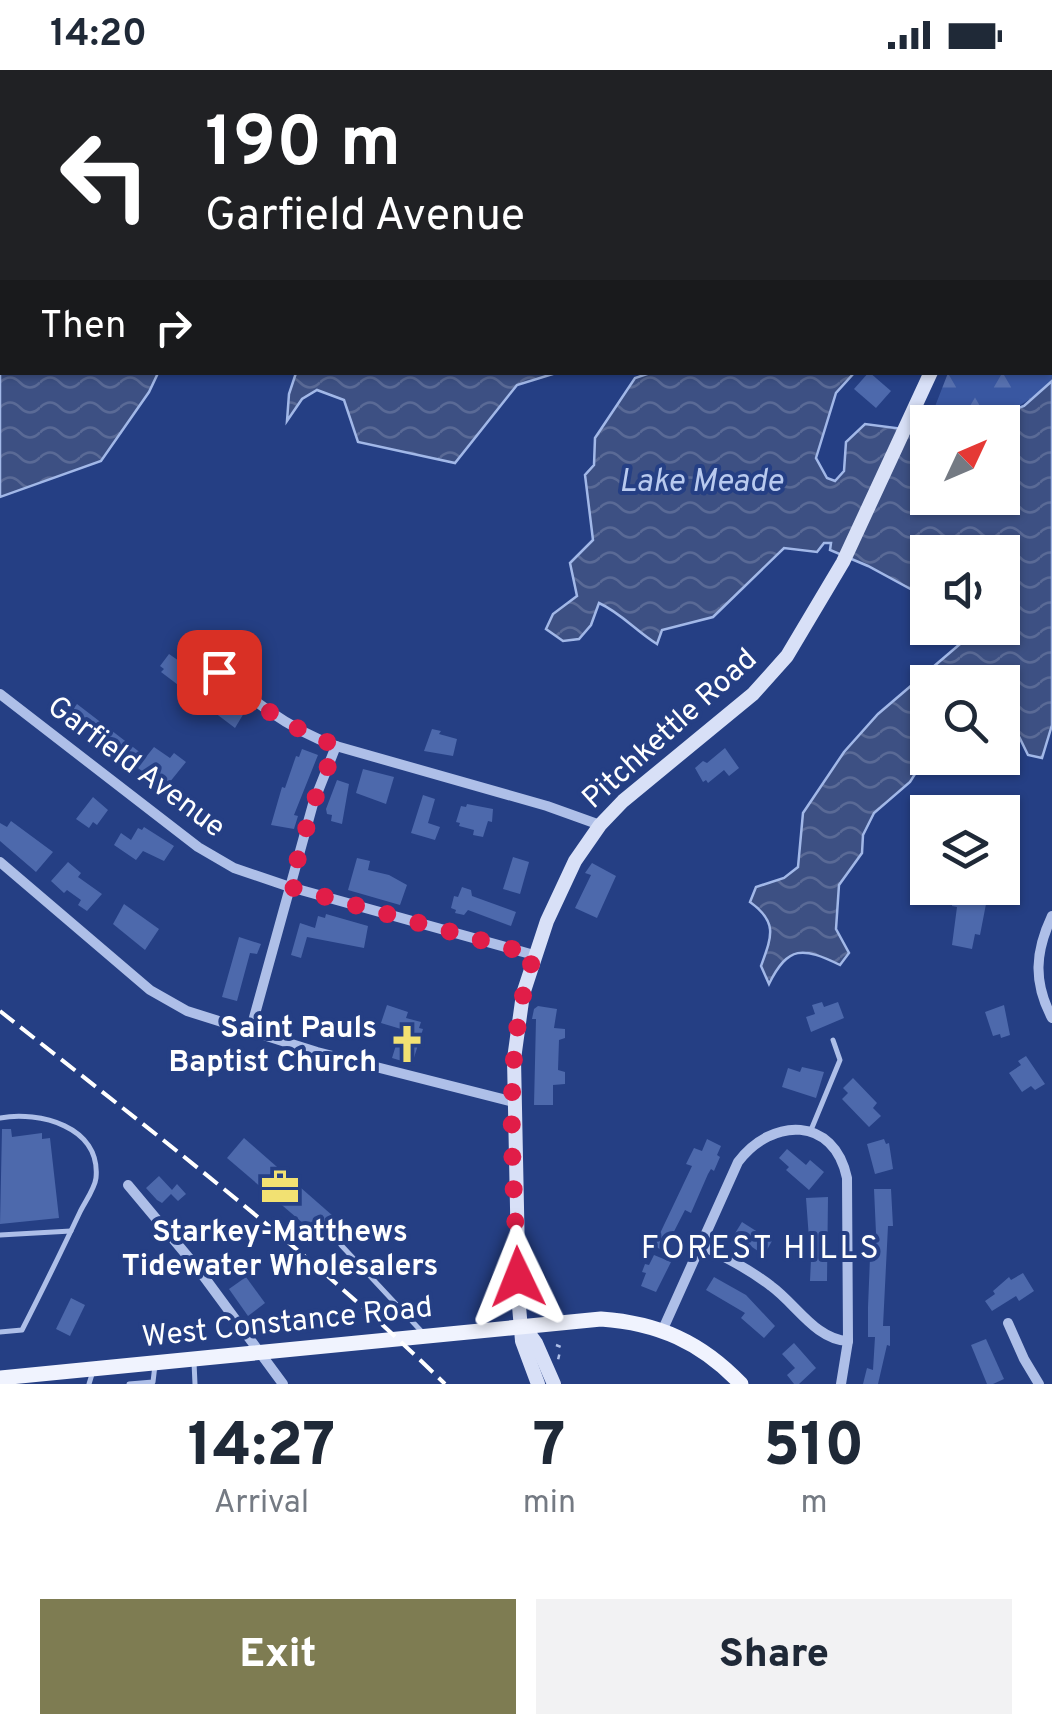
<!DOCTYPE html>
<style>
body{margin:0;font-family:Overpass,sans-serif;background:#f2f2f3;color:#1f2937;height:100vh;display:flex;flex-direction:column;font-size:38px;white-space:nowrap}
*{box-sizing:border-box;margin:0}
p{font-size:32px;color:#747a83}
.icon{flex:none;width:55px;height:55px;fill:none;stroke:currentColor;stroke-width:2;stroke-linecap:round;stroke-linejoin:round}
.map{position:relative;height:1314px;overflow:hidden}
.side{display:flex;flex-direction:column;background:#fff;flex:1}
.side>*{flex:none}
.banner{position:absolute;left:0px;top:0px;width:1052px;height:305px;box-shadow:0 2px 8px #0004;background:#202124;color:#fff;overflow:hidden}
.needle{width:65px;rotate:46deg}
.buttons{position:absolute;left:910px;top:335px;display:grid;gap:20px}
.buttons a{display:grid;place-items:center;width:110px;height:110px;border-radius:0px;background:#fff;box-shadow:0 2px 8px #0004;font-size:50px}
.pin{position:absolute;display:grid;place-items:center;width:85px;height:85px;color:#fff;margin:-42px;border-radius:20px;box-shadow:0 5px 15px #0006}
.me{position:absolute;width:110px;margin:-55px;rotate:358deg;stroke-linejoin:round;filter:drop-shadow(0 0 8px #0008)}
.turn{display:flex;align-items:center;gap:35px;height:210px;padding:0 40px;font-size:45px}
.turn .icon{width:130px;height:130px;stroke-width:2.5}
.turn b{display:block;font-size:70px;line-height:85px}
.then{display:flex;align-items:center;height:95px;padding:0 40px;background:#0003;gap:20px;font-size:38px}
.eta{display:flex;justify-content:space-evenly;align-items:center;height:170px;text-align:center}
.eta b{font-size:60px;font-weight:800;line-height:70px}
.action{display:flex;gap:20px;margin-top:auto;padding:20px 40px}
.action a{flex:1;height:115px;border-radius:0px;background:#7e7c52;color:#fff;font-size:40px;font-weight:800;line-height:115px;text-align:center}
.action a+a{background:#f2f2f3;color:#1f2937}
.status{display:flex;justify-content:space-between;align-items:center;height:70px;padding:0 50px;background:#fff;direction:ltr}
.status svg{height:28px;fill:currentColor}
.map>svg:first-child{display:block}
.forest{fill:url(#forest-firs)}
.water{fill:url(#water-waves);stroke:#a2b8e8;stroke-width:2.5}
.building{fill:#4d69ac}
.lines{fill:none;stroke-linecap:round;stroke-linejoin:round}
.path{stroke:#aebfe8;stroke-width:2.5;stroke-dasharray:5 8;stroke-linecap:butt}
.lane{stroke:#aebfe8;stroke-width:5}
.street{stroke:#aebfe8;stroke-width:10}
.secondary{stroke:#d8e0f7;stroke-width:14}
.primary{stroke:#f0f3fe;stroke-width:15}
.rail{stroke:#fff;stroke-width:4;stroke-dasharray:18 8;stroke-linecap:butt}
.route{stroke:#e11d48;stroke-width:18;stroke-dasharray:0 32.4}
.labels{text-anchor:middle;stroke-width:8;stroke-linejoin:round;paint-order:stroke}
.street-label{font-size:30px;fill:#fff;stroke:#253f84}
.poi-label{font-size:30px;font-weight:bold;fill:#fff;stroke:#253f84;text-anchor:end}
.water-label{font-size:32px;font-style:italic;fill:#b9caef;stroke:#253f84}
.neighbourhood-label{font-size:32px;letter-spacing:2.5px;fill:#fff;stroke:#253f84}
</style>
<div class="status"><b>14:20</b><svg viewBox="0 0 49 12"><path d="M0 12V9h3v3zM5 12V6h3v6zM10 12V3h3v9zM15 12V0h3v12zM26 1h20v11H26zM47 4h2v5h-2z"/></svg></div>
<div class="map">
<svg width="1052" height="1314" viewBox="0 0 1052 1314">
<defs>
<pattern id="forest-firs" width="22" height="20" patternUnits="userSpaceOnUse" patternTransform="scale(2.5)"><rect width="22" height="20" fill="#3957a1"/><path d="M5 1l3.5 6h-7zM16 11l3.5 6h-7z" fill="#5770af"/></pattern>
<pattern id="water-waves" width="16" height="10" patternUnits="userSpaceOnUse" patternTransform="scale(2.5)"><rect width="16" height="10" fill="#3d5083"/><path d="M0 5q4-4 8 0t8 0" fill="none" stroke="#5a6a96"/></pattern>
</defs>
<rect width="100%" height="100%" fill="#253f84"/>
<path class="forest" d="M1050,73L1052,311C1008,350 986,352 929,352L948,303L1050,302Z"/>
<g class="water">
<path d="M0,0H500L502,2H2V302L158,303L149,322L101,391L0,427Z"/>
<path d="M653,302L854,303L836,323L816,388L827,408L835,411L844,401L846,372L865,354L927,362L928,428H1002V352H980L1024,336L1052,311V655L1042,688L1028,685L1011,650L1003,648L1002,612H928L927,685L910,712L874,743L863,765L862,783L839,815L836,859L849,883L840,895C803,877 788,875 769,914L761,896C772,866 778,852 750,832L756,817L784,808L798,797L803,743L844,682L878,644L960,574L964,558H1002V482H928L927,528L868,496L830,480L831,473H824L817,482L784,478L713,547L662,560L657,574C636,561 621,543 599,533L591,555L579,569L563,571L546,559L553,544L577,526L570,493L593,470L585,405L594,395L595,368L635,308Z"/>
<path d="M296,303V302L556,303L517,315L455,393L358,372L344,330L317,320L302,329L287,351L289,324Z"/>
</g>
<g class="building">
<path d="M869,302L891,321L876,338L854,319Z"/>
<path d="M169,584L247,638L235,658L161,602L164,599L160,596Z"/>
<path d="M77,634L146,687L154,677L170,688L174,683L186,692L169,713L150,698L145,703L135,696L137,693L69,645Z"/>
<path d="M432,659L441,661L439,664L457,669L453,686L424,681Z"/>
<path d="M725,678L739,698L729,706L724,700L708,713L706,710L703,712L695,698L703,691L707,693Z"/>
<path d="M302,679L318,685L294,745L298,746L294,759L271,755L282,717L285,718L296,686L299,687Z"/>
<path d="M363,699L394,707L386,734L356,723Z"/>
<path d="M337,710L349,714L342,754L331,751L332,745L327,744L326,739Z"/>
<path d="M423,725L435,729L428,753L440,757L435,770L411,763Z"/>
<path d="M93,727L108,740L97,755L93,752L89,758L76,749Z"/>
<path d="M467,734L493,739L492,752L488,751L483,767L473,765L474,760L459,756L460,753L456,752L461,736L466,737Z"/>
<path d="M11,751L53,782L36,802L0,771V753L7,757Z"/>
<path d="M144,757L174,776L164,791L143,781L136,790L114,775L121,763L131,770L138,758L142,760Z"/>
<path d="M513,787L529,792L520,824L503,819Z"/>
<path d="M357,788L370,791L368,800L389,805L407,815L400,835L348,820Z"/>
<path d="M68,792L81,803L78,807L102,824L87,841L78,835L81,830L67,820L64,823L51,811Z"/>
<path d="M592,793L616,806L597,848L575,838L591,805L585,803Z"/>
<path d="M462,817L471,820L472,826L516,842L511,856L468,840L464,845L455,843L456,840L451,838L454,826L458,827Z"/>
<path d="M954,824L965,826V831L986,834L980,865L975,864L972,879L952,875L957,837L952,836Z"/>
<path d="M124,834L159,859L145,880L113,854Z"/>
<path d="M326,844L368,856L364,878L307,867L301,888L291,885L300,853L315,858L318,846L325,848Z"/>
<path d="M239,867L261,874L257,884L250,883L237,931L222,927Z"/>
<path d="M822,932L824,937L838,932L844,948L811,962L806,947L815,944L812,935Z"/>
<path d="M387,935L408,942L406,948L421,952L419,958L423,959L412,994L392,988L401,959L381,953Z"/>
<path d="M1004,935L1010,965L1001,968L1000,964L993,966L985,942Z"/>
<path d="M538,936L557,939L554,958L565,959V968L559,970L558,1000L565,1002V1014L553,1015V1035H534L536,949H532L534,939Z"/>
<path d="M1026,986L1045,1014L1035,1020L1031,1016L1022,1022L1009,1003L1021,995L1018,991Z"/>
<path d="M802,997L824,1002L816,1028L782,1017L788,998L800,1002Z"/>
<path d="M853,1008L877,1033L873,1038L881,1046L869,1057L842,1029L848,1023L843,1018Z"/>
<path d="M2,1059H11L12,1067L42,1063V1069L50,1068L59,1148L0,1154Z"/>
<path d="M244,1068L333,1146L318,1166L227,1088Z"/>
<path d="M707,1069L721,1076L717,1085L720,1087L714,1101L711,1099L708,1104L691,1143L685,1140L664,1181L654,1176L692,1096L686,1094L694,1078L702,1081Z"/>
<path d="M884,1069L886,1074L889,1073L893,1099L875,1104L867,1074Z"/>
<path d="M787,1079L806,1095L810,1090L824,1102L809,1120L786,1100L789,1097L779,1088Z"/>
<path d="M159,1106L172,1120L177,1114L186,1124L178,1131L171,1124L162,1133L157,1130L146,1118Z"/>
<path d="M874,1119H891L893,1156H888L883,1256H890V1276L887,1275L878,1314H863L867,1298L873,1300L875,1267H868V1237L871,1163H876Z"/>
<path d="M828,1127L827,1211H810L812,1169H809L806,1128Z"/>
<path d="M742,1152L772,1171L764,1185L734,1165Z"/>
<path d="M654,1185L671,1192L656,1222L641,1216L646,1203L642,1202L645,1194L649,1195Z"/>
<path d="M1023,1203L1034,1221L1019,1231L1016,1226L992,1241L985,1231L995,1224L993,1221L1009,1207L1011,1210Z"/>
<path d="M246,1207L265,1233L248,1246L229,1219Z"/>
<path d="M714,1207L746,1225L775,1256L764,1268L741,1248L745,1243L706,1220Z"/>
<path d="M71,1228L85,1235L70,1266L56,1259Z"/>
<path d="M986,1269L1004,1309L993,1314H987L971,1275Z"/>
<path d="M794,1273L816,1298L799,1314H794L787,1305L795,1298L782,1284Z"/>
</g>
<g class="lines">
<path class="path" d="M556,1275L561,1277L558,1290"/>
<g class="lane">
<path d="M0,1048C39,1041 101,1056 96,1108C95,1118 85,1132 80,1142C61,1182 42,1221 22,1260L0,1262"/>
<path d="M811,1060L840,990L833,970"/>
<path d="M0,1165L71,1161"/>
<path d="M341,1175L423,1263"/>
<path d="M194,1292L195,1314"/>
<path d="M89,1314L93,1301"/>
<path d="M129,1314L153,1312L155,1295"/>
</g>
<g class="street">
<path d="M190,578C236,616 279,656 336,676L547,736L600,755"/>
<path d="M0,624L198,777L234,798L290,817L534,885"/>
<path d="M0,792L150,920L187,941L317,982L514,1032"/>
<path d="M1052,846C1035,882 1033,912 1052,948"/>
<path d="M250,962L313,734L336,676"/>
<path d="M128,1115L199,1200L283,1314"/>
<path d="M701,1175C725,1187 749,1199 771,1216C796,1234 816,1270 848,1271"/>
<path d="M1008,1253L1024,1289L1039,1314"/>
<path d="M663,1259L738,1092C772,1047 834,1046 847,1108L848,1271L841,1314"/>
</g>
<g class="secondary">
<path d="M955,0L956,2"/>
<path d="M523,1255L536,1273L554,1314"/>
<path d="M538,1314L522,1271L519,1236L514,989L523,924L547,851L575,791L600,755L623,731L753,624L787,586L843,492L931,302"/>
</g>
<path class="primary" d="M0,1308L601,1249C658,1253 701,1272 741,1314"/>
<path class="rail" d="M0,941C151,1061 307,1179 445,1314"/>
</g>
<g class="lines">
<path class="route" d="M219,602L280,650L336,676L313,734L290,817L534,885C500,987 514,1102 518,1207"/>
</g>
<defs>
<g id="church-bare" transform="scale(3)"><path d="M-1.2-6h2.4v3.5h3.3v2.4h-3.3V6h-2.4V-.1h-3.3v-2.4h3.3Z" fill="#f2e172" stroke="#253f84" stroke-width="2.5" paint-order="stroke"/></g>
<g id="office-bare" transform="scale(3)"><path d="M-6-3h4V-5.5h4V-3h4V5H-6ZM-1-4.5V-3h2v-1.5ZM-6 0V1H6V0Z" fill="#f2e172" stroke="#253f84" stroke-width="2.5" paint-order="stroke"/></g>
</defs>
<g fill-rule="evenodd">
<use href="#church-bare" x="407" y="974"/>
<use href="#office-bare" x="280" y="1117"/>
</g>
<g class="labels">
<g class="street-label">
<text transform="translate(669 658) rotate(-42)" y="10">Pitchkettle Road</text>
<text transform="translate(137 696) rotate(37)" y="10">Garfield Avenue</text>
<text transform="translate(287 1251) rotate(-6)" y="10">West Constance Road</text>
</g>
<g class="poi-label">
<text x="377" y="967">Saint Pauls<tspan x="377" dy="34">Baptist Church</tspan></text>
<text x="280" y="1171" text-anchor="middle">Starkey-Matthews<tspan x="280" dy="34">Tidewater Wholesalers</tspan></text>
</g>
<g class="water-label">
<text x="701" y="421">Lake Meade</text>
</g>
<g class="neighbourhood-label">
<text x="761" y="1188">FOREST HILLS</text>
</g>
</g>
</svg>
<div class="buttons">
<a><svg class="needle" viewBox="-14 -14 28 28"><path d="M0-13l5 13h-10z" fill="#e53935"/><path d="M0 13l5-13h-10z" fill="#747a83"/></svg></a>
<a><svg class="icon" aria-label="sound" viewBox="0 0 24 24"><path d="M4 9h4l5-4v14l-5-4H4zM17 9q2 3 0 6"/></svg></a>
<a><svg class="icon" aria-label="search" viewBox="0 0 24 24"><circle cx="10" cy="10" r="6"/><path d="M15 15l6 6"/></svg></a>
<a><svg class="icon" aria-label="layers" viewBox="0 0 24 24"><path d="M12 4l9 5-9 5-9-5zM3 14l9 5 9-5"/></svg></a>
</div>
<div class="pin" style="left:219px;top:602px;background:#d93025"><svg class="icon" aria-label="arrive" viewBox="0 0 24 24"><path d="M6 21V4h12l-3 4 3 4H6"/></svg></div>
<svg class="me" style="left:518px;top:1207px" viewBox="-20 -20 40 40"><path d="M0-17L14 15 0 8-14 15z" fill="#e11d48" stroke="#fff" stroke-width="4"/></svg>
<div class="banner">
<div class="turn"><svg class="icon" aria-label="left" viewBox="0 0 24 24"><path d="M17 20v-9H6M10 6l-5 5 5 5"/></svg><div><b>190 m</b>Garfield Avenue</div></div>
<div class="then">Then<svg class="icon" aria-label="right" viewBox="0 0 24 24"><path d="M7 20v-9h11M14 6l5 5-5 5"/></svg></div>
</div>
</div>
<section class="side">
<div class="eta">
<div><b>14:27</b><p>Arrival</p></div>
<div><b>7</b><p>min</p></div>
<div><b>510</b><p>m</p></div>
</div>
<div class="action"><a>Exit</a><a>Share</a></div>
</section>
